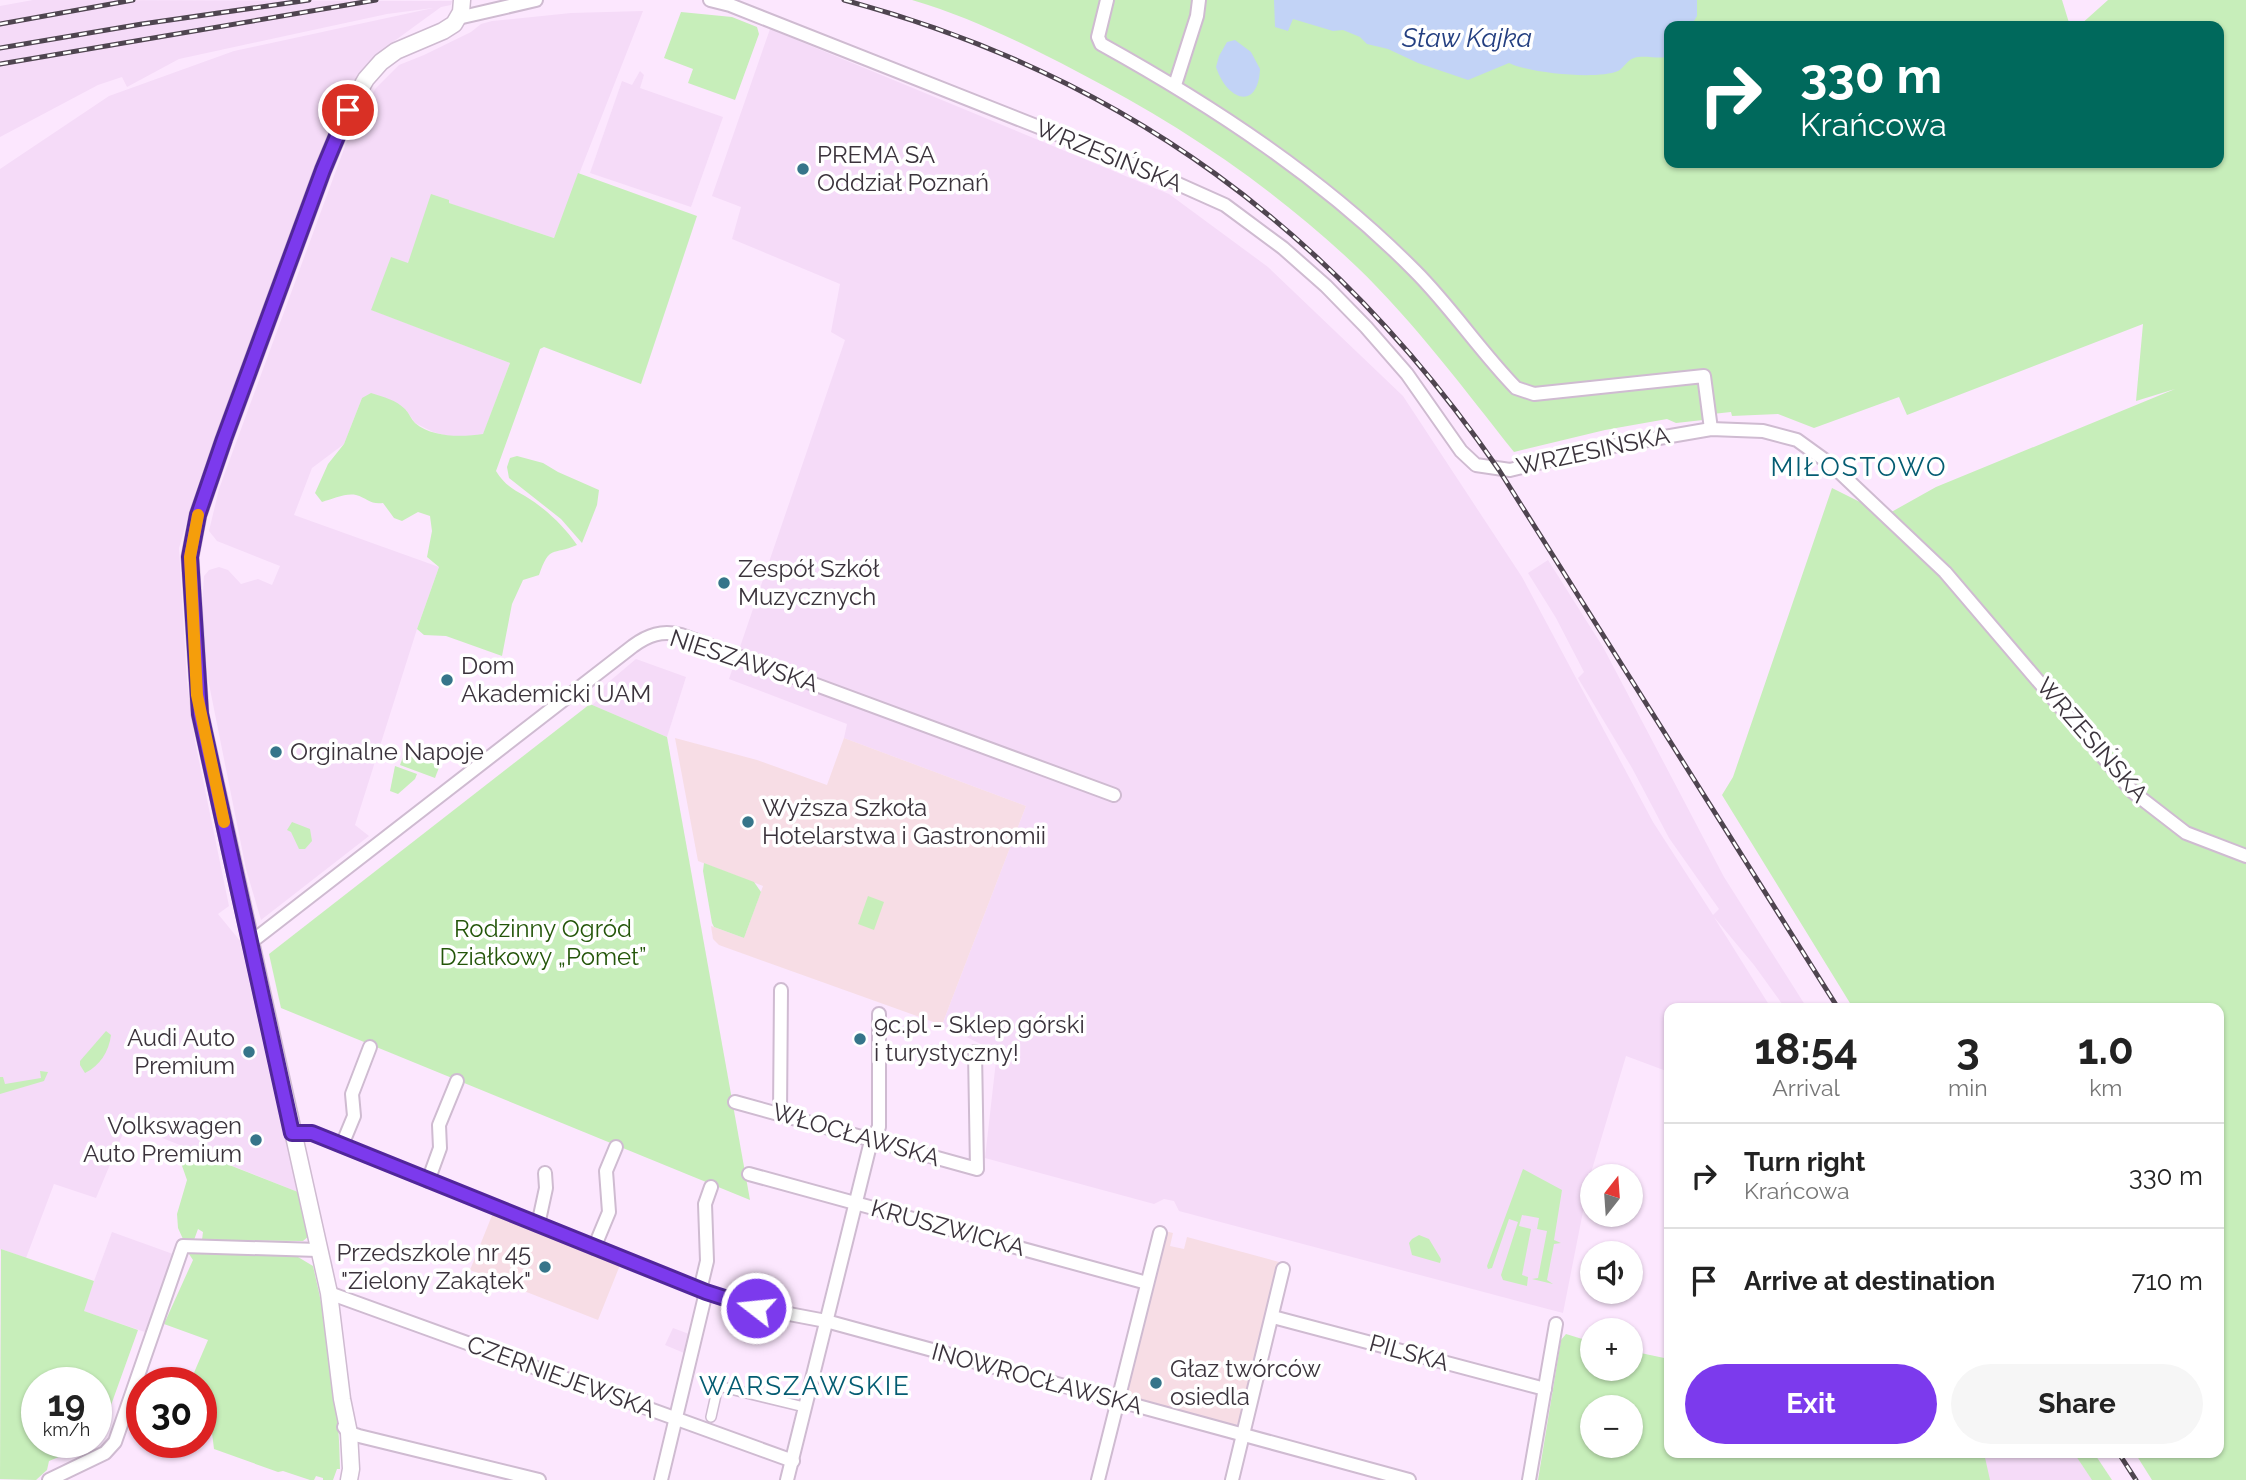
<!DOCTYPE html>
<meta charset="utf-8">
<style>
body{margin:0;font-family:Raleway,sans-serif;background:#f6f6f6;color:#222;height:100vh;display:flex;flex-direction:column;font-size:26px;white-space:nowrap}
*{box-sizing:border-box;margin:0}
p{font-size:23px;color:#767676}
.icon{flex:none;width:38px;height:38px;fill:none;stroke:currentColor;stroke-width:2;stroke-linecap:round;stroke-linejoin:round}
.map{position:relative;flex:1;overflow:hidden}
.sheet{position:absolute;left:1664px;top:1003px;width:560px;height:455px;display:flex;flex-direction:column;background:#fff;border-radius:14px;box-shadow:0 2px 5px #0004}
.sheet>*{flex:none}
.hud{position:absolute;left:1664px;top:21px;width:560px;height:147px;border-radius:14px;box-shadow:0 2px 5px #0004;background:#00695c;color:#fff;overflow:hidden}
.needle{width:46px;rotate:17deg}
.fabs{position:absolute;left:1580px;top:1164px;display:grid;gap:14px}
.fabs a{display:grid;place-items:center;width:63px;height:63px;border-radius:50%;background:#fff;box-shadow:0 2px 5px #0004;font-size:35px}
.speed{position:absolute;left:21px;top:1367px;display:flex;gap:14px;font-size:35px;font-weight:700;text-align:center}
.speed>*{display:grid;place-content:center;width:91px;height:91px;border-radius:50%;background:#fff;box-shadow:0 2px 5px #0004;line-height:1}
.speed small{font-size:18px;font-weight:400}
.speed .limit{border:10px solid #d22;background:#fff;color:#111}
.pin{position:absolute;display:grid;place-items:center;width:60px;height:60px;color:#fff;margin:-30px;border:4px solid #fff;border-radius:50%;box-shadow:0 2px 7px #0007}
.me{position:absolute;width:77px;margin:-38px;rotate:286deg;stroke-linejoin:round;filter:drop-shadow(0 0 5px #0008)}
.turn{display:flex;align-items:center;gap:24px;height:147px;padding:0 21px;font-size:32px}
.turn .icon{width:91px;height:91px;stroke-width:2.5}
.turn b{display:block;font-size:49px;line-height:60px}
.eta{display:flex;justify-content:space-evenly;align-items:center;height:119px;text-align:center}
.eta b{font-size:42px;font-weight:700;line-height:49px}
.cta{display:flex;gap:14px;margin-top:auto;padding:14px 21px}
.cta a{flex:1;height:80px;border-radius:42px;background:#7c3aed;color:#fff;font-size:28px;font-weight:700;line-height:80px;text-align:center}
.cta a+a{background:#f6f6f6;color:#222}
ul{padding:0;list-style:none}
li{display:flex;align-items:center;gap:21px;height:105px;padding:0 21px;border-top:2px solid #e0e0e0}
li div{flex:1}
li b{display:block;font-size:26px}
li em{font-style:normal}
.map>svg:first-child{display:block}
.built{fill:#f5dbf8}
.education{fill:#f7dde5}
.green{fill:#c7eeba;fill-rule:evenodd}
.water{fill:#c2d3f6}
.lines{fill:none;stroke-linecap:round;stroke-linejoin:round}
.pedestrian-casing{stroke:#cfbbd1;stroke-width:12}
.minor-casing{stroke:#cfbbd1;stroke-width:16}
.tertiary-casing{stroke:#cfbbd1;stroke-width:19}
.pedestrian{stroke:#fff;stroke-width:9}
.minor{stroke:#fff;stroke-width:12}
.tertiary{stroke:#fff;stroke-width:16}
.rail-casing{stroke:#4f4550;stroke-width:5}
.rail{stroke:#fff;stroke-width:2.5;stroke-dasharray:8;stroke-linecap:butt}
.route-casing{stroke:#51269a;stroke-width:18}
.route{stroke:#7c3aed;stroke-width:12}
.slow{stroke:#f59e0b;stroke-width:12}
.poi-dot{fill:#36758a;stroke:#fff;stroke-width:2.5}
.labels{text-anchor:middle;stroke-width:7;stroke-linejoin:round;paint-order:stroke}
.poi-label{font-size:24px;fill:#3b333c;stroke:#fff;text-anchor:start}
.street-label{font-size:24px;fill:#3b333c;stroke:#fff}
.park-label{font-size:24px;fill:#24560a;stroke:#fff}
.water-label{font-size:26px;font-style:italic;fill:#243f81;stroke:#fff}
.neighbourhood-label{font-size:26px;letter-spacing:2px;fill:#045c72;stroke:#fff}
</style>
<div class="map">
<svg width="2246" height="1480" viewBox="0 0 2246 1480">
<rect width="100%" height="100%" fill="#fce7fe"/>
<g class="built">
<path d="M33,0L452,1L451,5L441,7L382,50L352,86L334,119L197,487L179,548L187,681L195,741L229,906L218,914L241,942L298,1192L127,1124L96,1198L54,1184L26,1258L1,1249L0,1252V169L109,96L234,51L433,8L387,14L179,59L127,87L122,77L98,85L0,137V6Z"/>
<path d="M643,11L554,238L448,203L408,264L391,258L372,310L510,363L483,435L452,437L433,432L415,423L406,410L362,398L344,444L312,468L294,515L439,567L417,629L355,825L369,836L261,920L246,869L208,679L202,607L204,576L209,570L219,567L228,570L241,584L258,579L272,585L280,566L217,541L209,531L219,489L352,127L376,88L399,65L424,55L471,32L481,24L492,21L571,13Z"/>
<path d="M770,29L1169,194L1268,267L1403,396L1522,577L1653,822L1713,915L1719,909L1669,838L1632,768L1578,678L1584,672L1556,618L1528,573L1548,560L1603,647L1724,877L1807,1008H1785L1754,965L1714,917L1771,1008H1670L1669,1072L1626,1056L1590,1176L1563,1313L1179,1211L1174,1201L1164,1199L1154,1204L985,1158L997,1052L942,1025L1026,806L844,738L847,724L729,679L845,340L831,332L840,284L732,239L741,207L712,196Z"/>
<path d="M640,71L644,75L640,88L723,117L691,207L590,173L622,81L632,85Z"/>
<path d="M636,659L686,677L667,737L592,705L599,699L604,686Z"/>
<path d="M112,1232L173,1254L152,1312L148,1333L83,1311Z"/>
<path d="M673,1328L689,1334L684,1353L665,1345Z"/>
<path d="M1913,1452L2080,1453L2097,1480H1907Z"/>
</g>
<g class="education">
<path d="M675,738L757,760L827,785L844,738L1026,806L942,1025L719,945L713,939L711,926L744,938L763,886L698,861Z"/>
<path d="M493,1213L620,1265L598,1320L470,1270Z"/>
<path d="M1165,1231L1173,1233L1170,1246L1184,1249L1187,1237L1279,1262L1239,1423L1232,1427L1132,1399L1127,1391Z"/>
</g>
<g class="green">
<path d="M912,0H2062L2070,26H1670V163H2219V26H2079L2108,0H2246V1480H2152L2135,1453L2219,1452V1008H1853L1722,795L1733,777L1832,488L1886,515L1936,487L2175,389L2136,401L2143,324L1907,415L1899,397L1814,428L1778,414L1732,416L1731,412L1703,415V420L1676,423L1667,419L1605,430L1514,452C1464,389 1415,323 1357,267C1273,187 1179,124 1076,71C1022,43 970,17 912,0Z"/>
<path d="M681,12L732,17L757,27L759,34L735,100L688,83L693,69L664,58Z"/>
<path d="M578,173L697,216L641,384L544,347L540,349L496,471C504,484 512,489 525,496C545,508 564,526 577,545C552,556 550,544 539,575L523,580L512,604L502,656L446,636L424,635L417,629L439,567L427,557L432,531L430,516L418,512L402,521L394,518L383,503C371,505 367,498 356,495C345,493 333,499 322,502L315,493L328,464L344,444L362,398L371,393C384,397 396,400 405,409C409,413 411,419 415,423C433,438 462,437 483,434L510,363L371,310L391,257L408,263L431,194L449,200V203L554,238Z"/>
<path d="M517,456L543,463L558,472L599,490L597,505L582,543L561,519L509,478L507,467L510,458Z"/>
<path d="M590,704L667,737L750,1200L281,1008L269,954Z"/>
<path d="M408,744L443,757L435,778L400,765Z"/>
<path d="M395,766L417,774L415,779L398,794L390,791Z"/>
<path d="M292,822L310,829L312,841L305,849H299L291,832L287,830Z"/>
<path d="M704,863L754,882L761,892L744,938L714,927L712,923L703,871Z"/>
<path d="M868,896L884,902L874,930L858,924Z"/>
<path d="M106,1031L111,1035C109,1051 100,1066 85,1073L80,1065V1061Z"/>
<path d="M40,1071L48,1072L44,1081L0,1094V1077H3L5,1084L41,1078Z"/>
<path d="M181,1146L298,1192L309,1236L303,1241L202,1240L203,1232L198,1229L194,1240L183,1239L178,1228L177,1214L187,1180L181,1163Z"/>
<path d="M1523,1169L1562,1190L1554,1240L1561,1243L1554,1244L1547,1280L1553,1284L1532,1279L1538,1278L1547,1231L1537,1229L1539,1218L1522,1215L1519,1226L1531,1229L1522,1275L1528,1277L1527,1286L1503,1280L1501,1275L1518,1222L1509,1219L1492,1268L1488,1269L1487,1266Z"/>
<path d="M1419,1235L1429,1239L1441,1259L1440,1263L1412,1255L1409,1243L1412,1239Z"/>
<path d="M1,1249L94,1281L84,1311L138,1330L101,1433L96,1441V1382H37V1442H95L49,1461L47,1470L36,1480L0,1479Z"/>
<path d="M196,1252L293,1254L313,1266C329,1333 339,1400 340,1469H337L333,1480H323V1478L316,1476L314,1480H310L283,1471L278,1472L214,1449L211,1425L201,1422V1382H190L208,1340L164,1324L193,1260L189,1254Z"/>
<path d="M1566,1334L1592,1342V1368H1631V1351L1669,1359L1670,1452L1984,1453L1990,1480H1538L1561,1340ZM1592,1407H1631V1446H1592Z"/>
<path d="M2074,1453H2094L2112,1480H2092Z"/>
</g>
<g class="water">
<path d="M1274,0H1697V16L1691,26H1670L1669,55L1667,57C1657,59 1644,55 1634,58C1627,60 1624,68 1618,71C1597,80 1529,73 1509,63L1468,80L1418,63L1388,49L1367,44L1360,37L1343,30L1333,31L1293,19L1288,31L1275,27Z"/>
<path d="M1235,40L1251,52L1260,69C1258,111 1227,101 1216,67L1219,56L1227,42Z"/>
</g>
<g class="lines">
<g class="pedestrian-casing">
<path id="pedestrian" d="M711,1417L718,1386L800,1406"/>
</g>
<g class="minor-casing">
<g id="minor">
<path d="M710,0L730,5L1140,167L1225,205L1283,248L1326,286L1366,327L1407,374L1461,451L1476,465L1510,470L1595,449L1711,429L1763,431L1797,440L1833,466L1945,572L2133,792L2186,833L2246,856"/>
<path d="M1107,0L1098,37L1101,44C1213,106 1324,179 1415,271C1451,307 1480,351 1516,388L1534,394L1704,376L1711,429"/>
<path d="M458,18L536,0"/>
<path d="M1175,85L1197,16L1199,0"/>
<path d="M250,943L633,646C648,635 662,630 681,635L1114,795"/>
<path d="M735,1102L977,1169L975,1052"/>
<path d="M780,1114L781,990"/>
<path d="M292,1133H311L706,1292L741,1305L826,1321L1409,1480"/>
<path d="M342,1145L354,1116L352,1094L370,1047"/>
<path d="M749,1174L1147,1283"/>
<path d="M428,1181L440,1148L439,1125L457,1081"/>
<path d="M538,1225L546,1188L545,1173"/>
<path d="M594,1248L609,1212L606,1171L616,1147"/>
<path d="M700,1290L707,1261L705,1204L711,1187"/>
<path d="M329,1293L793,1461"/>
<path d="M1273,1317L1545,1389"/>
<path d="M344,1427L349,1433L359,1436L539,1480"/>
<path d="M49,1480L105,1453L115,1442L183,1246L318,1250"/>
<path d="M661,1480L706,1292"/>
<path d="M787,1480L871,1141L879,1127V1014"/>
<path d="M1098,1480L1160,1233"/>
<path d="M1232,1480L1283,1269"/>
<path d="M1529,1480L1556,1324"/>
</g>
</g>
<g class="tertiary-casing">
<path id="tertiary" d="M349,1480L351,1469L349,1433L342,1399L329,1293L200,714L190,557L198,515L224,439L323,170L348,110L366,79L381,62L396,51L443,31L454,24L461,12L462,0"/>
</g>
<use href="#pedestrian" class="pedestrian"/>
<use href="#minor" class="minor"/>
<use href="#tertiary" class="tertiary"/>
<g class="rail-casing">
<g id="rail">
<path d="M844,0C1125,75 1335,232 1499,470L1838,1008"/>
<path d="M0,24L133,0"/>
<path d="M0,48L142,24L309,0"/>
<path d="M0,64L376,0"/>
<path d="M2118,1452L2136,1480"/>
</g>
</g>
<use href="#rail" class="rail"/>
</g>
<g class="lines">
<g class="route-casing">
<path id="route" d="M348,110L323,170L224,439L198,515L190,557L200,714L292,1133H312L706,1292L756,1308"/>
</g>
<use href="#route" class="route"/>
<path class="slow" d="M198,515L190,557L197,695L224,822"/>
</g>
<g class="poi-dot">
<circle cx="803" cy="169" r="7"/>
<circle cx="724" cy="583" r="7"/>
<circle cx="447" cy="680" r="7"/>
<circle cx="276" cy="752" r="7"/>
<circle cx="748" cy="822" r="7"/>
<circle cx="860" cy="1039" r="7"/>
<circle cx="249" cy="1052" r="7"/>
<circle cx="256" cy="1140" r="7"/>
<circle cx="545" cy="1267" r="7"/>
<circle cx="1156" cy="1383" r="7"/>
</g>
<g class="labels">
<g class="poi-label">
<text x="817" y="163">PREMA SA<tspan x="817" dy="28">Oddział Poznań</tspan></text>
<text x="738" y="577">Zespół Szkół<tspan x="738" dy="28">Muzycznych</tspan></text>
<text x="461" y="674">Dom<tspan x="461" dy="28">Akademicki UAM</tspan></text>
<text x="290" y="760">Orginalne Napoje</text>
<text x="762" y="816">Wyższa Szkoła<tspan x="762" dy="28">Hotelarstwa i Gastronomii</tspan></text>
<text x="874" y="1033">9c.pl - Sklep górski<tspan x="874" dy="28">i turystyczny!</tspan></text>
<text x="235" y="1046" text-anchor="end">Audi Auto<tspan x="235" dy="28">Premium</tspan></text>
<text x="242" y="1134" text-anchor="end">Volkswagen<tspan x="242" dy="28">Auto Premium</tspan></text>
<text x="531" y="1261" text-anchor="end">Przedszkole nr 45<tspan x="531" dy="28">"Zielony Zakątek"</tspan></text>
<text x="1170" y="1377">Głaz twórców<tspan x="1170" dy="28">osiedla</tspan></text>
</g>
<g class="street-label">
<text transform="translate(1109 156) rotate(22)" y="8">WRZESIŃSKA</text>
<text transform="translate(1593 451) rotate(-12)" y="8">WRZESIŃSKA</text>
<text transform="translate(744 661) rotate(18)" y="8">NIESZAWSKA</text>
<text transform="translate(2092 740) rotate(49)" y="8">WRZESIŃSKA</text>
<text transform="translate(856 1135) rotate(16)" y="8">WŁOCŁAWSKA</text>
<text transform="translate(948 1228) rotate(15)" y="8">KRUSZWICKA</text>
<text transform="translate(1409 1353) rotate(15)" y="8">PILSKA</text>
<text transform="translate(561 1377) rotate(20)" y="8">CZERNIEJEWSKA</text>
<text transform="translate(1037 1379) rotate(15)" y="8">INOWROCŁAWSKA</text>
</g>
<g class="park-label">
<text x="543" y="937">Rodzinny Ogród<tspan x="543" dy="28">Działkowy „Pomet”</tspan></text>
</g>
<g class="water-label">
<text x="1467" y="47">Staw Kajka</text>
</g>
<g class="neighbourhood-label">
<text x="1859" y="476">MIŁOSTOWO</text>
<text x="805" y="1395">WARSZAWSKIE</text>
</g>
</g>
</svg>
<div class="fabs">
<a><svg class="needle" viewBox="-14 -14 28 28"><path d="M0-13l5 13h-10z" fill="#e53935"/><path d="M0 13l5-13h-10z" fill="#767676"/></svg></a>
<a><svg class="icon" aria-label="sound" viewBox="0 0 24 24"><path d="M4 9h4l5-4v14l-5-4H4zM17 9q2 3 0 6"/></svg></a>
<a>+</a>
<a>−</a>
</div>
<div class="speed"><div>19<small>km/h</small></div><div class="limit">30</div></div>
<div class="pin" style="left:348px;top:110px;background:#d93025"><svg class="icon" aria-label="arrive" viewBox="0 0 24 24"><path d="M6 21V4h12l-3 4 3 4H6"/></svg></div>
<svg class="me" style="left:756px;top:1308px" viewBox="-20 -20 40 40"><circle r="17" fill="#7c3aed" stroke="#fff" stroke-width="3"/><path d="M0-11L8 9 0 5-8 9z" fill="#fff"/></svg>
<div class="hud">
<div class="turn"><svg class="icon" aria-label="right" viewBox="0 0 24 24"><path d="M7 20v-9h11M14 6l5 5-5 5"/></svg><div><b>330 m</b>Krańcowa</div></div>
</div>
<section class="sheet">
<div class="eta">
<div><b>18:54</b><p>Arrival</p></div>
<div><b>3</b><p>min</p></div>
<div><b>1.0</b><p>km</p></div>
</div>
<ul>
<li><svg class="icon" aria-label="right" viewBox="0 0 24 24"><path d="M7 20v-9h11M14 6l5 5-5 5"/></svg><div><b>Turn right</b><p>Krańcowa</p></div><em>330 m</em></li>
<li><svg class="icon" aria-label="arrive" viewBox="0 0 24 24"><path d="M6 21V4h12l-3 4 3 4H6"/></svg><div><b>Arrive at destination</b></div><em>710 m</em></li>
</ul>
<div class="cta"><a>Exit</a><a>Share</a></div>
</section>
</div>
